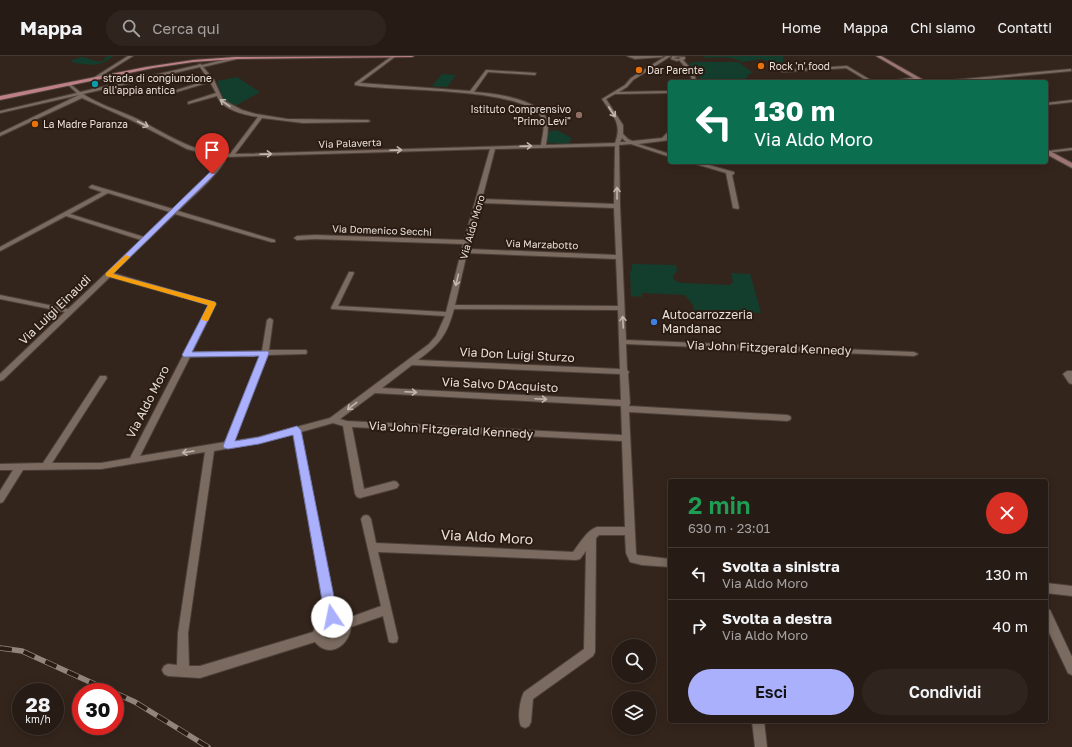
<!DOCTYPE html>
<html lang="it">
<meta charset="utf-8">
<style>
body{margin:0;font-family:"Golos Text",sans-serif;background:#2f251e;color:#f1f3f6;height:100vh;display:flex;flex-direction:column;font-size:15px;white-space:nowrap}
*{box-sizing:border-box;margin:0}
p{font-size:13px;color:#a4a1a0}
.icon{flex:none;width:22px;height:22px;fill:none;stroke:currentColor;stroke-width:2;stroke-linecap:round;stroke-linejoin:round}
.map{position:relative;flex:1;overflow:hidden}
.panel{position:absolute;left:668px;top:423px;width:380px;height:244px;display:flex;flex-direction:column;background:#271c15;border-radius:4px;box-shadow:0 2px 10px #0003,0 0 0 1px #433a34}
.panel>*{flex:none}
.guide{position:absolute;left:668px;top:24px;width:380px;height:84px;border-radius:4px;box-shadow:0 2px 10px #0003,0 0 0 1px #433a34;background:#0b6e4f;color:#fff;overflow:hidden}
.controls{position:absolute;left:612px;top:583px;display:grid;gap:8px}
.controls a{display:grid;place-items:center;width:44px;height:44px;border-radius:50%;background:#271c15;box-shadow:0 2px 10px #0003,0 0 0 1px #433a34;font-size:20px}
.speed{position:absolute;left:12px;top:627px;display:flex;gap:8px;font-size:20px;font-weight:700;text-align:center}
.speed>*{display:grid;place-content:center;width:52px;height:52px;border-radius:50%;background:#271c15;box-shadow:0 2px 10px #0003,0 0 0 1px #433a34;line-height:1}
.speed small{font-size:10px;font-weight:400}
.speed .limit{border:6px solid #d22;background:#fff;color:#111}
.pin{position:absolute;display:grid;place-items:center;width:34px;height:34px;color:#fff;margin:-41px -17px;border-radius:50% 50% 50% 0;rotate:-45deg;box-shadow:0 0 4px #0007}
.pin .icon{rotate:45deg}
.me{position:absolute;width:44px;margin:-22px;rotate:349deg;stroke-linejoin:round;filter:drop-shadow(0 0 3px #0008)}
.turn{display:flex;align-items:center;gap:14px;height:84px;padding:0 20px;font-size:18px}
.turn .icon{width:52px;height:52px;stroke-width:2.5}
.turn b{display:block;font-size:28px;line-height:34px}
.round{display:grid;place-items:center;flex:none;width:42px;height:42px;border-radius:21px;background:#2f251e}
.overview{display:flex;align-items:center;justify-content:space-between;height:68px;padding:0 20px}
h1{font-size:24px;font-weight:600;line-height:30px;color:#1e9e55}
.primary-button{display:flex;gap:8px;margin-top:auto;padding:8px 20px}
.primary-button a{flex:1;height:46px;border-radius:24px;background:#aab0fc;color:#111;font-size:16px;font-weight:600;line-height:46px;text-align:center}
.primary-button a+a{background:#2f251e;color:#f1f3f6}
ul{padding:0;list-style:none}
li{display:flex;align-items:center;gap:12px;height:52px;padding:0 20px;border-top:1px solid #433a34}
li div{flex:1}
li b{display:block;font-size:15px}
li em{font-style:normal}
header{display:flex;align-items:center;gap:24px;box-sizing:border-box;height:56px;padding:0 20px;background:#271c15;border-bottom:1px solid #433a34}
header strong{font-size:19px}
nav{display:flex;gap:22px;margin-inline-start:auto;font-size:14px}
.search{width:280px;height:36px;background:#2f251e;display:flex;align-items:center;gap:10px;box-sizing:border-box;padding:0 14px;border-radius:22px;color:#a4a1a0;font-size:15px}
.map>svg:first-child{display:block}
.green{fill:#133e2d}
.lines{fill:none;stroke-linecap:round;stroke-linejoin:round}
.street-casing{stroke:#4c4039;stroke-width:2}
.secondary-casing{stroke:#4c4039;stroke-width:2}
.primary-casing{stroke:#4c4039;stroke-width:2}
.street{fill:#7b6a5f;fill-rule:evenodd}
.secondary{fill:#9c7572;fill-rule:evenodd}
.primary{fill:#bd8085;fill-rule:evenodd}
.rail-casing{stroke:#90847c;stroke-width:5.5}
.rail{stroke:#2a1c13;stroke-width:4;stroke-dasharray:12;stroke-linecap:butt}
.oneway{stroke:#c2b6ae}
.route{fill:#aab0fc;stroke:#6e72a4}
.slow{fill:#f59e0b}
.food-dot{fill:#e8710a;stroke:#2a1c13;stroke-width:1.5}
.culture-dot{fill:#0f9aa8;stroke:#2a1c13;stroke-width:1.5}
.education-dot{fill:#8d6e63;stroke:#2a1c13;stroke-width:1.5}
.shop-dot{fill:#3f7fe0;stroke:#2a1c13;stroke-width:1.5}
.labels{text-anchor:middle;stroke-width:4;stroke-linejoin:round;paint-order:stroke}
.far-poi-label{font-size:10px;fill:#e9dfd9;stroke:#2a1c13;text-anchor:start}
.far-street-label{font-size:10px;fill:#e9dfd9;stroke:#2a1c13}
.street-label{font-size:12px;fill:#e9dfd9;stroke:#2a1c13}
.poi-label{font-size:12px;fill:#e9dfd9;stroke:#2a1c13;text-anchor:start}
.near-street-label{font-size:14px;fill:#e9dfd9;stroke:#2a1c13}
</style>
<header>
<strong>Mappa</strong>
<div class="search"><svg class="icon" aria-label="search" viewBox="0 0 24 24"><circle cx="10" cy="10" r="6"/><path d="M15 15l6 6"/></svg>Cerca qui</div>
<nav><a>Home</a><a>Mappa</a><a>Chi siamo</a><a>Contatti</a></nav>
</header>
<div class="map">
<svg width="1072" height="691" viewBox="0 0 1072 691">
<rect width="100%" height="100%" fill="#34251c"/>
<g class="green">
<path d="M113,0C100,12 88,9 71,6L72,4C75,4 79,1 82,1C90,2 97,8 106,4L103,3L108,0Z"/>
<path d="M703,0H783V12L762,3L742,6C732,0 717,1 706,2Z"/>
<path d="M693,6H738L753,17L749,18L743,26H701L698,17H696L689,8Z"/>
<path d="M442,18L456,19L447,31L432,30Z"/>
<path d="M237,21L260,36L235,50L223,44L217,25Z"/>
<path d="M556,74L572,82L568,88L549,87L547,85L548,76Z"/>
<path d="M632,208L676,209L677,216L673,219V223L677,226L684,227L730,229L733,226L731,217L750,218L761,257L694,254L693,249L685,239L642,237V241L631,240L630,215H632Z"/>
</g>
<g class="lines">
<g class="street-casing">
<g id="street">
<path d="M128,0H133L93,25L90,24Z"/>
<path d="M392,0H396L360,27L470,35L486,14L536,17L535,19L488,16L474,36C493,37 541,43 547,64C549,72 547,81 546,89L615,87C623,67 612,59 602,43L625,29L631,22L666,0H671L633,24L627,31L619,36L670,35V37L615,38L606,43L623,69V78L628,83L632,85L662,82L670,74V78L667,82H670V84L638,88L670,98V101L631,88L619,89L620,150L626,284L914,296L918,298L914,300L626,288L627,314L629,316L628,318L630,347L629,350L787,359L790,360L791,362L790,364L787,365L629,356L636,497L637,499L670,503V511L642,509L630,506L626,497L625,479H599L596,482L595,596L593,600L533,643L531,666L529,670L525,672L521,670C517,662 520,644 524,636L584,593L586,495L580,503L576,504L378,496L398,582L397,586L393,587L389,586L383,560L351,571C349,590 329,603 315,586L200,622L168,620L164,618L162,614L164,610L168,608L177,609L178,577L205,396L101,413L23,414L3,446L0,447V435L13,414H0V408L43,407L100,320H106L107,322L52,407H101L130,402L209,249L110,221L3,324L0,325V318L65,256L0,243V239L68,253L141,184L66,160L2,194L0,195V191L102,136L90,132L89,131L92,129L173,153L204,124L219,105V101L187,93L131,64L82,42L0,80V77L79,39L0,57V55L77,37L68,29L69,27L80,36L198,9L200,8L202,9L236,1L237,3L203,11L214,24L223,44L242,54L256,58L287,63L368,64L370,65L368,66L303,67L262,62L235,98L541,89C542,81 546,69 542,62C523,30 392,36 355,29V27ZM200,11L209,24L170,36V38L210,26L216,37L188,46V48L217,40C222,54 245,59 258,61L230,98C195,99 164,76 133,61C117,54 98,48 83,38ZM622,82L626,86H620ZM615,90L614,148L482,143L495,93ZM490,93L464,184L315,179L297,180L294,182L297,184L315,183L463,188L446,256L338,250L354,217L353,216H349L331,252L332,253L445,260L436,280L429,288L330,362L259,381L234,385L268,299L303,298H306L307,296L306,294H269L273,264L270,262L267,264L262,295L192,296L216,248L215,247L113,217L175,158L271,186H275V184L178,155C194,139 213,124 225,105L224,101ZM108,137L170,156L144,181L70,158ZM481,147L614,152L616,199L468,193ZM467,197L616,203L618,250L455,249ZM454,253L618,254L620,313L418,304C440,288 447,279 454,253ZM260,300L225,386L140,400L190,301ZM412,309L620,318L621,344L382,332ZM375,337L621,350L622,379L347,365L340,363ZM333,367L343,370L355,438L357,441L360,442L394,433L397,432L399,429L397,426L394,425L364,433L352,371L622,385L625,471H597C586,475 580,487 573,496L376,487L371,463L369,460L366,459L363,460L361,463L381,550L348,562L344,558L335,556L301,376ZM293,378L325,558L317,566L313,576L200,610H189L188,577L214,395L259,387ZM332,566L338,567L340,569C341,578 333,586 324,581V573Z"/>
<path d="M627,0H662L663,1L635,3Z"/>
<path d="M672,0L685,1V3L683,4L692,14L697,26H693L688,14L679,4L677,5L671,3ZM679,1L681,2L677,3L674,2Z"/>
<path d="M847,10L874,26H869L846,12L783,16L781,15L783,14Z"/>
<path d="M1071,13V15L955,26H940L942,25Z"/>
<path d="M918,21L919,23L894,26H881Z"/>
<path d="M1072,44V46L1046,49V47Z"/>
<path d="M1072,92V94L1046,97L1048,95Z"/>
<path d="M689,106H698L734,116V118L732,119L739,152L738,153L733,152L726,117Z"/>
<path d="M1067,315H1072V328L1069,327L1063,318Z"/>
<path d="M1046,527L1072,530V540L1046,537Z"/>
<path d="M1046,553L1050,554L1072,601V619L1068,617L1046,570Z"/>
<path d="M752,665H764L767,691H755Z"/>
</g>
</g>
<g class="secondary-casing">
<g id="secondary">
<path d="M876,0H881L927,26H920Z"/>
<path d="M1046,93L1072,107V112L1046,98Z"/>
</g>
</g>
<g class="primary-casing">
<path id="primary" d="M414,0L412,1L236,3L193,6L153,12L0,44V40L146,11L193,4L236,1Z"/>
</g>
<use href="#street" class="street"/>
<use href="#secondary" class="secondary"/>
<use href="#primary" class="primary"/>
<g class="rail-casing">
<g id="rail">
<path d="M0,592L22,595L112,636"/>
<path d="M115,637L135,646L208,691"/>
</g>
</g>
<use href="#rail" class="rail"/>
</g>
<defs><path id="oneway-shaft" d="M-6 0H5M1.5-3L5.5 0L1.5 3" fill="none" stroke-width="1.6" stroke-linecap="round" stroke-linejoin="round"/></defs>
<g class="oneway">
<use href="#oneway-shaft" transform="translate(225 47) rotate(-145)"/>
<use href="#oneway-shaft" transform="translate(612 56) rotate(57)"/>
<use href="#oneway-shaft" transform="translate(143 68) rotate(26)"/>
<use href="#oneway-shaft" transform="translate(526 90) rotate(-2)"/>
<use href="#oneway-shaft" transform="translate(396 94) rotate(-2)"/>
<use href="#oneway-shaft" transform="translate(266 98) rotate(-2)"/>
<use href="#oneway-shaft" transform="translate(617 137) rotate(-90)"/>
<use href="#oneway-shaft" transform="translate(457 224) rotate(104)"/>
<use href="#oneway-shaft" transform="translate(623 266) rotate(-93)"/>
<use href="#oneway-shaft" transform="translate(411 336) rotate(3)"/>
<use href="#oneway-shaft" transform="translate(541 343) rotate(3)"/>
<use href="#oneway-shaft" transform="translate(352 350) rotate(142)"/>
<use href="#oneway-shaft" transform="translate(188 396) rotate(171)"/>
</g>
<path class="route" d="M210,116L215,118L113,218L215,246L216,248L192,296L268,295L269,297L235,385L259,381L297,370L301,374L338,561L336,565L332,567L327,565L325,561L293,379L259,388L228,393L224,392L223,390L259,300L184,301L182,299L208,249L105,218Z"/>
<path class="slow" d="M126,199L130,201L113,218L215,246L216,248L208,265H205L201,263L208,249L106,220V217Z"/>
<g class="food-dot">
<circle cx="761" cy="10" r="4"/>
<circle cx="639" cy="14" r="4"/>
<circle cx="35" cy="68" r="4"/>
</g>
<circle class="culture-dot" cx="95" cy="28" r="4"/>
<circle class="education-dot" cx="579" cy="59" r="4"/>
<circle class="shop-dot" cx="654" cy="266" r="4"/>
<g class="labels">
<g class="far-poi-label">
<text x="769" y="14">Rock 'n' food</text>
<text x="647" y="18">Dar Parente</text>
<text x="103" y="26">strada di congiunzione<tspan x="103" dy="12">all'appia antica</tspan></text>
<text x="571" y="57" text-anchor="end">Istituto Comprensivo<tspan x="571" dy="12">"Primo Levi"</tspan></text>
<text x="43" y="72">La Madre Paranza</text>
</g>
<g class="far-street-label">
<text transform="translate(350 87) rotate(-2)" y="4">Via Palaverta</text>
<text transform="translate(472 171) rotate(-74)" y="4">Via Aldo Moro</text>
<text transform="translate(382 174) rotate(2)" y="4">Via Domenico Secchi</text>
<text transform="translate(542 188) rotate(2)" y="4">Via Marzabotto</text>
</g>
<g class="street-label">
<text transform="translate(55 254) rotate(-44)" y="4">Via Luigi Einaudi</text>
<text transform="translate(769 292) rotate(2)" y="4">Via John Fitzgerald Kennedy</text>
<text transform="translate(517 299) rotate(3)" y="4">Via Don Luigi Sturzo</text>
<text transform="translate(500 329) rotate(3)" y="4">Via Salvo D'Acquisto</text>
<text transform="translate(148 346) rotate(-63)" y="4">Via Aldo Moro</text>
<text transform="translate(451 374) rotate(3)" y="4">Via John Fitzgerald Kennedy</text>
</g>
<g class="poi-label">
<text x="662" y="263">Autocarrozzeria<tspan x="662" dy="14">Mandanac</tspan></text>
</g>
<g class="near-street-label">
<text transform="translate(487 481) rotate(3)" y="5">Via Aldo Moro</text>
</g>
</g>
</svg>
<div class="controls">
<a><svg class="icon" aria-label="search" viewBox="0 0 24 24"><circle cx="10" cy="10" r="6"/><path d="M15 15l6 6"/></svg></a>
<a><svg class="icon" aria-label="layers" viewBox="0 0 24 24"><path d="M12 4l9 5-9 5-9-5zM3 14l9 5 9-5"/></svg></a>
</div>
<div class="speed"><div>28<small>km/h</small></div><div class="limit">30</div></div>
<div class="pin" style="left:212px;top:118px;background:#d93025"><svg class="icon" aria-label="arrive" viewBox="0 0 24 24"><path d="M6 21V4h12l-3 4 3 4H6"/></svg></div>
<svg class="me" style="left:332px;top:561px" viewBox="-20 -20 40 40"><circle r="19" fill="#fff"/><path d="M0-13L10 11 0 6-10 11z" fill="#aab0fc"/></svg>
<div class="guide">
<div class="turn"><svg class="icon" aria-label="left" viewBox="0 0 24 24"><path d="M17 20v-9H6M10 6l-5 5 5 5"/></svg><div><b>130 m</b>Via Aldo Moro</div></div>
</div>
<section class="panel">
<div class="overview"><div><h1>2 min</h1><p>630 m · 23:01</p></div><a class="round" style="background:#d93025;color:#fff"><svg class="icon" aria-label="close" viewBox="0 0 24 24"><path d="M6 6l12 12M18 6L6 18"/></svg></a></div>
<ul>
<li><svg class="icon" aria-label="left" viewBox="0 0 24 24"><path d="M17 20v-9H6M10 6l-5 5 5 5"/></svg><div><b>Svolta a sinistra</b><p>Via Aldo Moro</p></div><em>130 m</em></li>
<li><svg class="icon" aria-label="right" viewBox="0 0 24 24"><path d="M7 20v-9h11M14 6l5 5-5 5"/></svg><div><b>Svolta a destra</b><p>Via Aldo Moro</p></div><em>40 m</em></li>
</ul>
<div class="primary-button"><a>Esci</a><a>Condividi</a></div>
</section>
</div>
